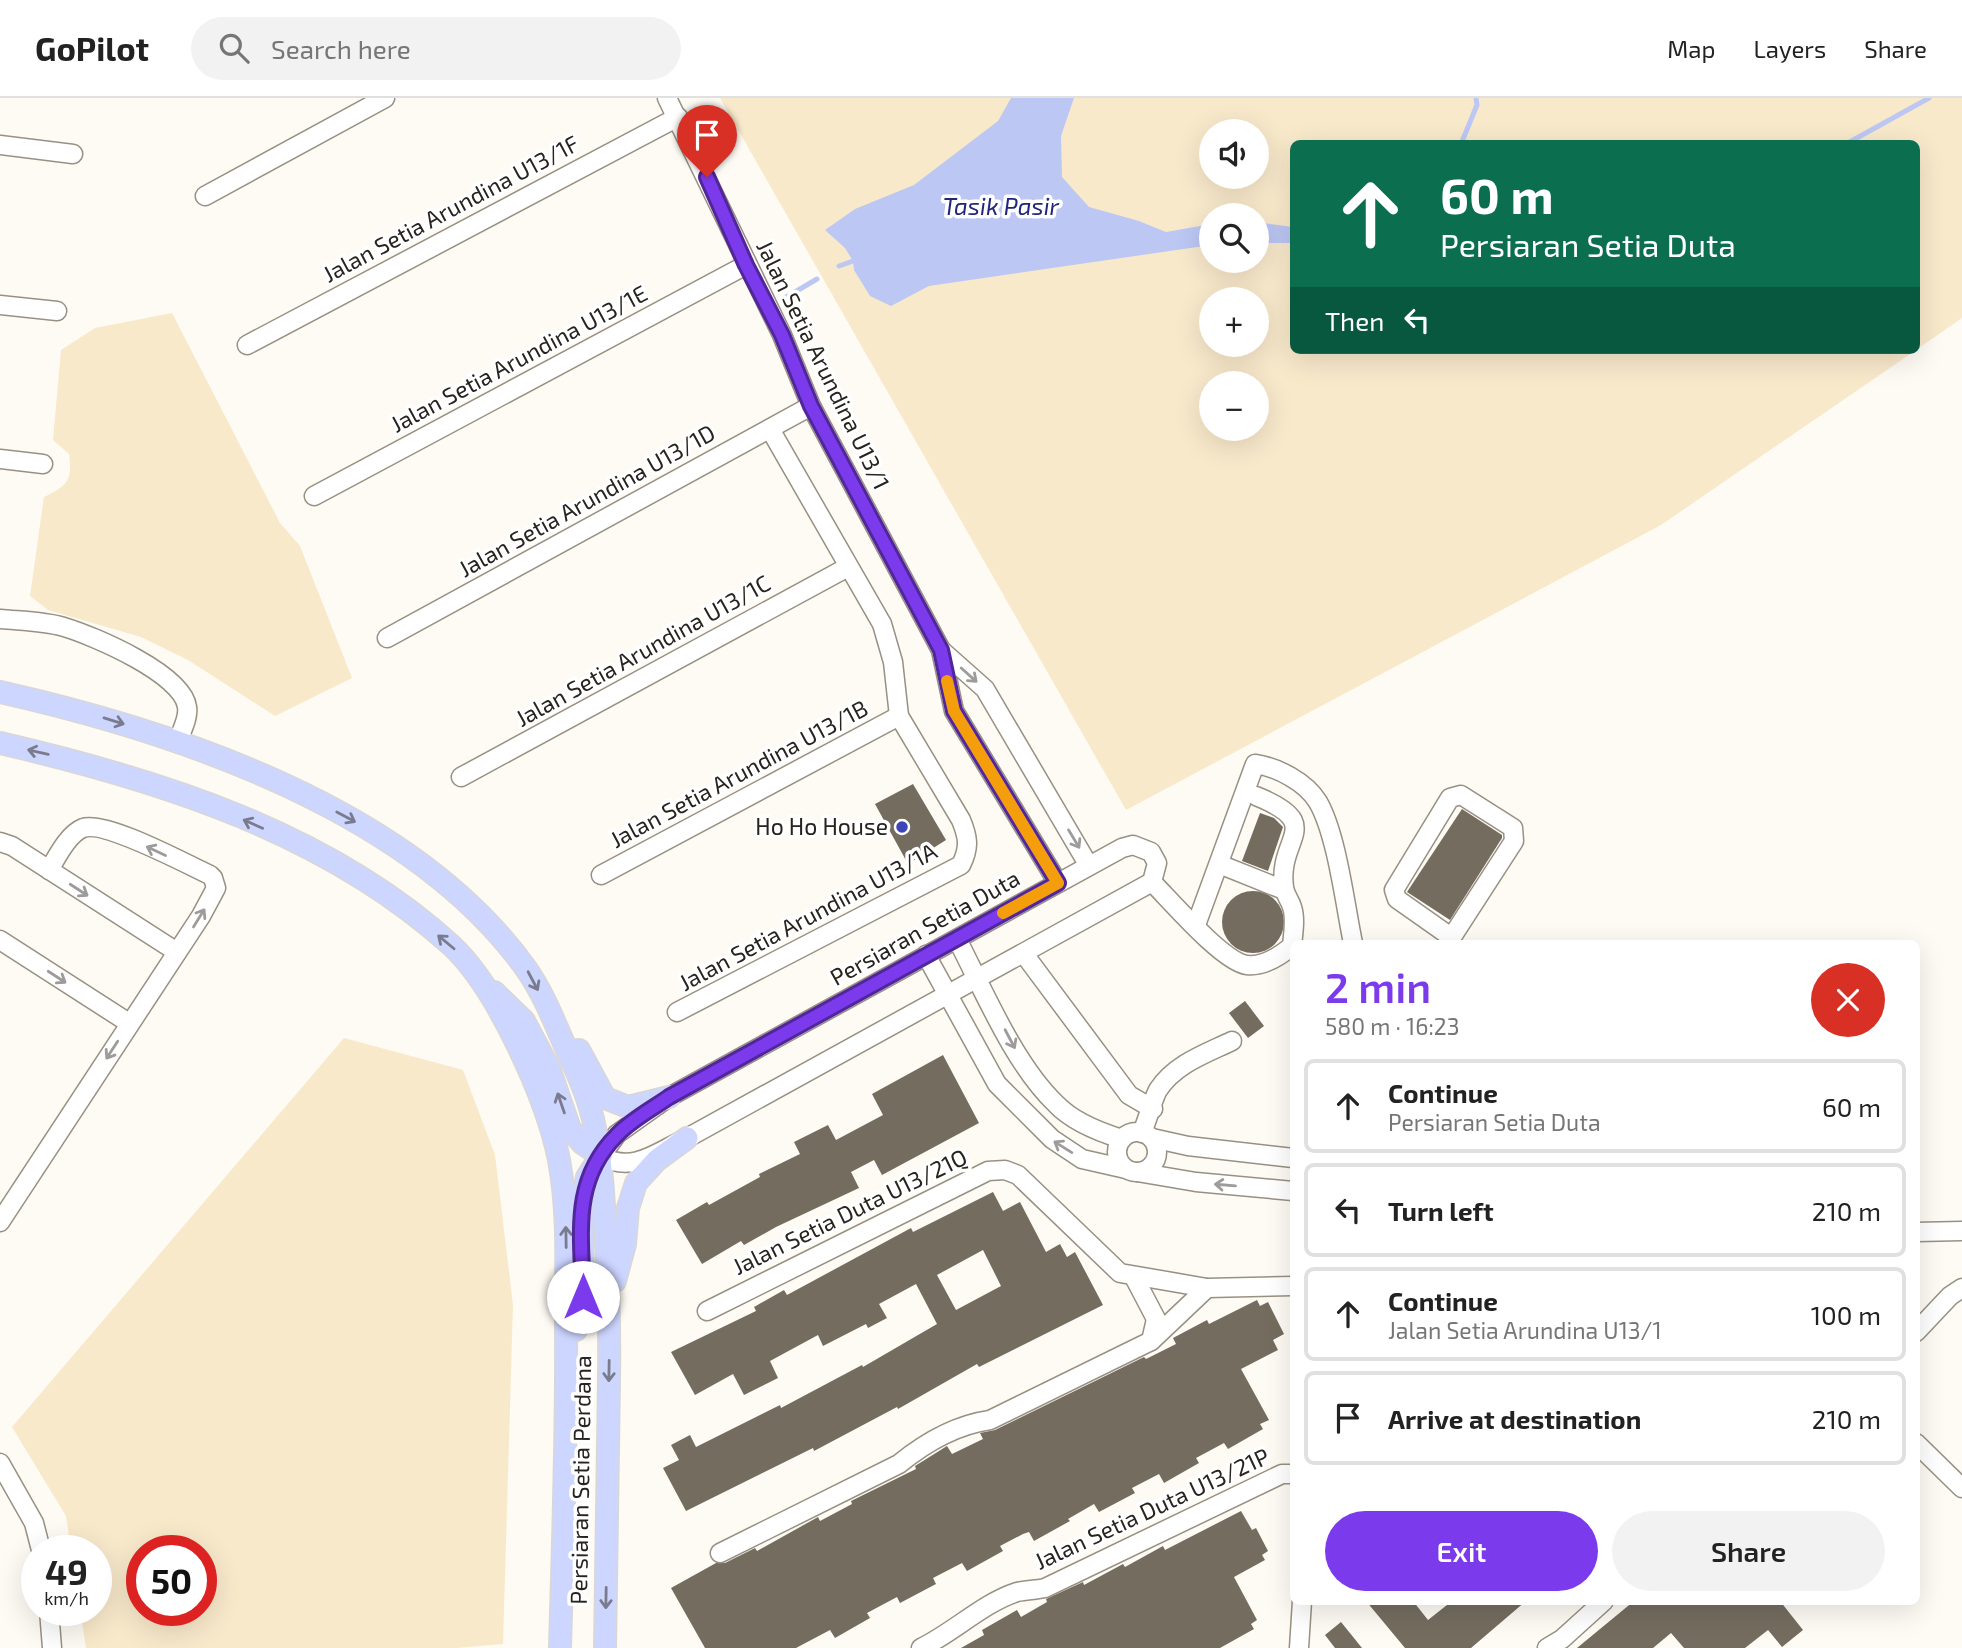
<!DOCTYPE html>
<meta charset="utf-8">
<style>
body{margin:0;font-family:"Exo 2",sans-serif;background:#f2f2f2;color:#222;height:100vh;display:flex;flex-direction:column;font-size:26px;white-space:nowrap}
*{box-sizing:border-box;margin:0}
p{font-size:23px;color:#767676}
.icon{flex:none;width:38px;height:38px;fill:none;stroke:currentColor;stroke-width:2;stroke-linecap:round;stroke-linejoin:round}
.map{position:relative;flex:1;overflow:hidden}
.details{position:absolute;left:1290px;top:842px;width:630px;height:665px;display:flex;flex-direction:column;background:#fff;border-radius:10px;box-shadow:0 7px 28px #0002}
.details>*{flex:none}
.hud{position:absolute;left:1290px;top:42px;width:630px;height:214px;border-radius:10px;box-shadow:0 7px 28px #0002;background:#0b6e4f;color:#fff;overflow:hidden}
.buttons{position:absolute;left:1199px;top:21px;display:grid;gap:14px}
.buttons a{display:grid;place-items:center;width:70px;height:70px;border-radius:50%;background:#fff;box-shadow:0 7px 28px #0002;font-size:35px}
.speed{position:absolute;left:21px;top:1437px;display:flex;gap:14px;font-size:35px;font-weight:700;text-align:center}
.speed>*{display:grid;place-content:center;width:91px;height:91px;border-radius:50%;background:#fff;box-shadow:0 7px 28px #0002;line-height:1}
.speed small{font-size:18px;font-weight:400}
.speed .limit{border:10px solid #d22;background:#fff;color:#111}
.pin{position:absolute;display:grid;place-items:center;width:60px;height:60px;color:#fff;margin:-72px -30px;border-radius:50% 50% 50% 0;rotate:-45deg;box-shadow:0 0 7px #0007}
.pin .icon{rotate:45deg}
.me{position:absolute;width:77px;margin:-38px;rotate:0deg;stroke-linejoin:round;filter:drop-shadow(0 0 5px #0008)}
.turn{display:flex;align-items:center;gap:24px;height:147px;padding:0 35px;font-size:32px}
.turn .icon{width:91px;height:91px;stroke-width:2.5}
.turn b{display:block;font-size:49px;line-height:60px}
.then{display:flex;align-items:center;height:66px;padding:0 35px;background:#0003;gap:14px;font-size:26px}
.round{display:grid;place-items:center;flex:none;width:74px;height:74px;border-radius:37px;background:#f2f2f2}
.summary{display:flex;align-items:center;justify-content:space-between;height:119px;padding:0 35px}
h1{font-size:42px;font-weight:600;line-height:52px;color:#7c3aed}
.action{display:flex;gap:14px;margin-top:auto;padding:14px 35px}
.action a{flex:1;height:80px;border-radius:42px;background:#7c3aed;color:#fff;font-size:28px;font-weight:600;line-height:80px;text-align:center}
.action a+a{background:#f2f2f2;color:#222}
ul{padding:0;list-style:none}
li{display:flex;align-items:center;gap:21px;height:94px;margin:0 14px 10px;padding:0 21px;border:4px solid #e0e0e0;border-radius:10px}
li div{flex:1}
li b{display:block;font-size:26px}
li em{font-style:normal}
header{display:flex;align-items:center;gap:42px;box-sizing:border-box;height:98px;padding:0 35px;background:#fff;border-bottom:2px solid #e0e0e0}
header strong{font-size:33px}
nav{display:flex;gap:38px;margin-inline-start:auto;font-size:24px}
.search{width:490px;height:63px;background:#f2f2f2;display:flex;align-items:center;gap:18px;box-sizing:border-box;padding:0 24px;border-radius:38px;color:#767676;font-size:26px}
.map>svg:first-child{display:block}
.green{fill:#f9e9cb;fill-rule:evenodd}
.water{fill:#bcc7f4}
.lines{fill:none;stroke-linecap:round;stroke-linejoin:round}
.stream{stroke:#bcc7f4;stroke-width:5}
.building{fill:#746c5f;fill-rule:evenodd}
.minor-casing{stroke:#989082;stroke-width:21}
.major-casing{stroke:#d8d7d6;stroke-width:24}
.minor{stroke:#fff;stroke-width:18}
.major{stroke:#cdd6ff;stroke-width:21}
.oneway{stroke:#9e9c9a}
.oneway2{stroke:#7a7c8e}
.route-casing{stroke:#51269a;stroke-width:18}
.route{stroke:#7c3aed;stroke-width:12}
.slow{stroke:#f59e0b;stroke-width:12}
.poi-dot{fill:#3d45b9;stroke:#fff;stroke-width:2.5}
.labels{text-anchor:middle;stroke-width:7;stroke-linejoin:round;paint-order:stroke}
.street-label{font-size:23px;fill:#27231e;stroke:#fff}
.poi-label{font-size:23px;fill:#27231e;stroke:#fff;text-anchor:end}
.water-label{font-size:24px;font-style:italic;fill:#222679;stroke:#fff}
</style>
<header>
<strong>GoPilot</strong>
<div class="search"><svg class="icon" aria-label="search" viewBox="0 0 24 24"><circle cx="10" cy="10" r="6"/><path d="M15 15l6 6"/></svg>Search here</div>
<nav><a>Map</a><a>Layers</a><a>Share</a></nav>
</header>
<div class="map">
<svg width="1962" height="1550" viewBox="0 0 1962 1550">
<rect width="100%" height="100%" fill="#fefaf4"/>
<g class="green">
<path d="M720,0H1962V220L1916,252V46H1293V252H1916L1661,427L1126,712ZM1211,33H1256V79H1211ZM1211,117H1256V163H1211ZM1211,201H1256V247H1211ZM1211,285H1256V331H1211Z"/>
<path d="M172,215L280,425L300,448L352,580L275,618L188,562L141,539L48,512L30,498L44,399C67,388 73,382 69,356L53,342L61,252L95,230Z"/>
<path d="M344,940L463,972L495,1057L513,1207L503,1546L456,1550H86L80,1512H96V1452H71L66,1418L12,1329ZM142,1452H201V1512H142Z"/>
</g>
<g class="water">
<path d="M1011,0H1074L1061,38L1062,79L1089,109L1139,123L1166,134L1211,126V147L929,188L891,208L870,198L854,172L853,163L845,150L825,132L855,111L914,87L998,23Z"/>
<path d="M1256,124L1293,129V145H1257Z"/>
</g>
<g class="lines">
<g class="stream">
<path d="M1461,46L1477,7L1476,0"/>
<path d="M1846,46L1929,0"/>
<path d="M839,168L853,163"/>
<path d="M783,201L817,181"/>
</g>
</g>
<g class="building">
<path d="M913,686L946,742L908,766L875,706Z"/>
<path d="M1462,711L1502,737V740L1450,822L1407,794Z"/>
<path d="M1260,715L1274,720L1283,729L1268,773L1242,763Z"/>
<circle cx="1253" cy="824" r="31"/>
<path d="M1245,903L1264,928L1248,940L1229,915Z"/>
<path d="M943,957L979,1025L882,1077L874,1062L851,1074L859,1090L776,1129L744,1147L741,1143L702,1166L676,1122L707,1104L709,1107L760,1079L759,1076L800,1056L794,1044L828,1027L836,1042L883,1017L872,996Z"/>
<path d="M993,1094L1003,1113L1020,1104L1046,1154L1060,1146L1067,1159L1075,1154L1103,1207L979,1269L977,1266L898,1311L897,1309L814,1353L813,1350L686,1413L663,1370L679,1362L671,1347L690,1337L696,1349L780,1307L781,1310L862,1267L863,1269L937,1226L916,1186L879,1206L887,1220L868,1230L866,1226L823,1248L818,1237L770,1263L778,1280L744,1297L733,1276L695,1297L671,1254L756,1213L754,1209L784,1192L787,1197L911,1130L913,1134ZM983,1152L1001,1188L956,1212L937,1177Z"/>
<path d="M1257,1202L1260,1208L1268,1204L1284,1236L1273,1242L1278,1252L1241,1271L1269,1322L1260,1326L1263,1331L1228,1351L1224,1345L1196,1360L1199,1365L1164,1385L1159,1376L1132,1390L1135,1395L1099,1414L1094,1406L1068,1421L1070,1423L1034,1443L1029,1434L1023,1436L1000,1448L1003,1453L967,1473L962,1465L933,1480L936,1486L900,1505L897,1499L867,1515L870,1520L835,1540L830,1532L796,1550H705L671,1490L716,1465H725L755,1450L757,1453L818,1419L820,1423L852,1406L851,1403L916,1371L915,1368L947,1348L952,1356L983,1341L980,1335L995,1332L1144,1259L1146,1261L1176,1246L1173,1240L1207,1222L1209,1226Z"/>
<path d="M1241,1413L1252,1432L1256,1430L1268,1453L1262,1457L1265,1462L1234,1479L1257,1522L1251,1526L1254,1531L1220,1550H961L984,1537L982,1532L1017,1512L1021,1519L1047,1504L1046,1501L1083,1484L1084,1487L1123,1466L1125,1469L1163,1448L1165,1452Z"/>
<path d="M1366,1503H1413L1428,1522L1452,1503H1526L1471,1550H1405Z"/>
<path d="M1634,1503H1780L1803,1532L1782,1549L1768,1532L1745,1550H1684L1671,1535L1653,1550H1577Z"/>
<path d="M1341,1524L1362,1550H1335L1325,1537Z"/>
</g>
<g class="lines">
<g class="minor-casing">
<g id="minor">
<path d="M667,0L782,237L811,308L941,552"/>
<path d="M0,47L73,56"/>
<path d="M205,98L385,0"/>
<path d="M0,207L57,213"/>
<path d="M247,247L678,19"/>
<path d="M0,361L43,366"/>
<path d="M314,398L746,167"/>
<path d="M0,521C21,523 44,523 64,529C94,538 183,576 187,609C189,620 181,634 177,645"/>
<path d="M387,540L811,308"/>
<path d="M461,679L848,469"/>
<path d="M0,744L12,748L177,854"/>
<path d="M1133,747L1151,754L1157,765L1152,784L687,1040C657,1054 633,1076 601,1058L617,1036L669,999L1122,750Z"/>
<path d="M1219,766L1284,792"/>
<path d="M601,777L899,618"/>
<path d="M1152,784C1171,803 1223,864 1247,867C1264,869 1280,858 1292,848C1293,836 1296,821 1292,809C1290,802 1285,797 1284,789C1277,739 1327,727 1256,698"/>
<path d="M1058,785L954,613L941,552L985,591L1089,768"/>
<path d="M1196,827L1255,666C1277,669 1306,684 1318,704C1337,737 1345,807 1353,845"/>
<path d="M957,841C984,893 1014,966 1056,1006C1073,1024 1099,1034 1122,1041"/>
<path d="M0,842L129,925"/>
<path d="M1448,845L1514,743L1513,730L1461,697L1450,700L1394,792L1397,801L1451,839"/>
<path d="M1024,856L1129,997L1153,1011"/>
<path d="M926,857L997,986L1052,1041L1082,1061L1126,1071"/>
<path d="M677,914L961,767C970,749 968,739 961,722L899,618L893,564L882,526L770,331"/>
<circle cx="1137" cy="1054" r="20"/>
<path d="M1142,1035C1147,1023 1153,1001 1158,992C1175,966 1205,956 1232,943"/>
<path d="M1152,1040L1188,1048L1293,1060"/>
<path d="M1137,1074L1196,1084L1293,1093"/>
<path d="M0,1124L201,818L216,790L213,780L210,777C186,766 105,722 83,730C68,736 57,759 49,772"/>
<path d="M1916,1134L1962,1133"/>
<path d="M1134,1179L1156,1221L1151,1243"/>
<path d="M707,1213L988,1073L1005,1072L1018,1077L1120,1175L1207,1190L1293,1188"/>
<path d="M1916,1234L1950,1198L1962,1190"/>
<path d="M1916,1345L1962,1390"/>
<path d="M0,1365L34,1425L41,1452"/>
<path d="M720,1455L899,1366C926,1344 955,1327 990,1322L1151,1243L1207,1190"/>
<path d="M49,1512L52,1550"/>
<path d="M921,1550C954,1534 983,1505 1017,1494C1026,1492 1036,1492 1045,1490L1282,1376H1293"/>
<path d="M1299,1550L1302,1503"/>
<path d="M1547,1550L1562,1541L1604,1503"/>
</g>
</g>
<g class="major-casing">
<g id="major">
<path d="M0,594C182,635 415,714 527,872C543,895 554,923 565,948C576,972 587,996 593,1021C601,1056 603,1090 605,1125C608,1177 610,1229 609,1282C608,1371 606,1461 605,1550"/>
<path d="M0,645C160,682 328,735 452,848C497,890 547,1001 559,1062C569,1116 566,1173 566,1228C567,1336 563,1443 560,1550"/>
<path d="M494,894L524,923L549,970L570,1031L582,1045L601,1058"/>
<path d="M579,952L605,1000L628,1009L669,999"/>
<path d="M615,1183L625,1146L628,1110L636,1085L657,1062L687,1040"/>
<path d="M576,1232L583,1199L582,1102L587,1079L601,1058"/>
</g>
</g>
<use href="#minor" class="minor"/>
<use href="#major" class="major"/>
</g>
<defs><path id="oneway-shaft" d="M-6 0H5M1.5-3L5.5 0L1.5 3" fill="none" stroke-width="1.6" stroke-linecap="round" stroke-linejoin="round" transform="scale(1.75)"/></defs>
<g class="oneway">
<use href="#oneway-shaft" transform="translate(969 577) rotate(42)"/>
<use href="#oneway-shaft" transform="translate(1074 741) rotate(59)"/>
<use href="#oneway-shaft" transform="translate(156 753) rotate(-155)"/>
<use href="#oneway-shaft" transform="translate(79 792) rotate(33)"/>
<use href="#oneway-shaft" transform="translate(199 820) rotate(-58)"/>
<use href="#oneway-shaft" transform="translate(57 879) rotate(33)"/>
<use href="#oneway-shaft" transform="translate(1010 941) rotate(62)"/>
<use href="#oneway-shaft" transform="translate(112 952) rotate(123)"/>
<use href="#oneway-shaft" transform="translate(1063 1049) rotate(-148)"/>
<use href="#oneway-shaft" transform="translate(1225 1087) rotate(-175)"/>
</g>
<g class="oneway2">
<use href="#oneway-shaft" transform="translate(114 623) rotate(17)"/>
<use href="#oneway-shaft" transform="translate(38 654) rotate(-167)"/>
<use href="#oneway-shaft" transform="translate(346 719) rotate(28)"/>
<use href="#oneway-shaft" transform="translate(253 726) rotate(-156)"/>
<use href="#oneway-shaft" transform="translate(446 844) rotate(-140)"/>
<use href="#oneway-shaft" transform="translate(533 883) rotate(62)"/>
<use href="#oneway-shaft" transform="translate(561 1005) rotate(-109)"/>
<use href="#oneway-shaft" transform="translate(566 1139) rotate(-91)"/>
<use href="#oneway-shaft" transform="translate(609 1273) rotate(91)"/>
<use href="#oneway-shaft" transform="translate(606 1500) rotate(91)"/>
</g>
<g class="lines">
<g class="route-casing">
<path id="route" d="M583,1199C582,1139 570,1084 617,1037C631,1022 652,1011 669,999L1058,785L954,613L941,552L811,308L782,237L746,167L707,79"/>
</g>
<use href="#route" class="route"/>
<path class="slow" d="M947,583L954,613L1058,785L1003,815"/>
</g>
<circle class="poi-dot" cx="902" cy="729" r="7"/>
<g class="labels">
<g class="street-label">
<text transform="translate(451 111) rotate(-28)" y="8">Jalan Setia Arundina U13/1F</text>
<text transform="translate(519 261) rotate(-28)" y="8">Jalan Setia Arundina U13/1E</text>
<text transform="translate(823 267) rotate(64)" y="8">Jalan Setia Arundina U13/1</text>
<text transform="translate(587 403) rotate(-29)" y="8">Jalan Setia Arundina U13/1D</text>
<text transform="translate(643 553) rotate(-29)" y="8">Jalan Setia Arundina U13/1C</text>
<text transform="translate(739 676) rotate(-28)" y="8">Jalan Setia Arundina U13/1B</text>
<text transform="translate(808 819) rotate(-28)" y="8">Jalan Setia Arundina U13/1A</text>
<text transform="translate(925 830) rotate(-29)" y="8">Persiaran Setia Duta</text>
<text transform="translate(850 1114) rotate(-26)" y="8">Jalan Setia Duta U13/21Q</text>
<text transform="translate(581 1382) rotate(-89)" y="8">Persiaran Setia Perdana</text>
<text transform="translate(1152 1411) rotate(-25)" y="8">Jalan Setia Duta U13/21P</text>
</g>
<g class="poi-label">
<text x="888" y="737">Ho Ho House</text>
</g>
<g class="water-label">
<text x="1001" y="117">Tasik Pasir</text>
</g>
</g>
</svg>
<div class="buttons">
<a><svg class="icon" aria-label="sound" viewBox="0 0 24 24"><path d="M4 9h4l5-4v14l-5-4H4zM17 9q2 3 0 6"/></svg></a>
<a><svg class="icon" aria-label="search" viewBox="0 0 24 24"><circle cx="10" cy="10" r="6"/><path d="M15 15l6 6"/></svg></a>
<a>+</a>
<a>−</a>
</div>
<div class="speed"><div>49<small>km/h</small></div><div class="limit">50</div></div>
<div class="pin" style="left:707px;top:79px;background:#d93025"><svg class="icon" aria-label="arrive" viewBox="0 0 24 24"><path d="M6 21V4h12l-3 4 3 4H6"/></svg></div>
<svg class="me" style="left:583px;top:1199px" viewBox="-20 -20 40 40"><circle r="19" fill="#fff"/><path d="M0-13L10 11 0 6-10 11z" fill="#7c3aed"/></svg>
<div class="hud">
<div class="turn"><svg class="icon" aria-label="ahead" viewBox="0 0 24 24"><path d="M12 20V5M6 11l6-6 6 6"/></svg><div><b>60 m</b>Persiaran Setia Duta</div></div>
<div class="then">Then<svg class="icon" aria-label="left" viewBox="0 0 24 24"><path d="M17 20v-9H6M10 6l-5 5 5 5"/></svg></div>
</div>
<section class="details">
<div class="summary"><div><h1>2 min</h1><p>580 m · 16:23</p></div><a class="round" style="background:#d93025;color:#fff"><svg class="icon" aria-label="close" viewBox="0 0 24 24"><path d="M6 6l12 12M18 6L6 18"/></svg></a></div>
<ul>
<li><svg class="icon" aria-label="ahead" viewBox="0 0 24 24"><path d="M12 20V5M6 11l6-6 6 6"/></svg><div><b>Continue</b><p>Persiaran Setia Duta</p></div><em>60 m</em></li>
<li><svg class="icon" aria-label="left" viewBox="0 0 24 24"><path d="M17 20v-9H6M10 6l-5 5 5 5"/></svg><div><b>Turn left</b></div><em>210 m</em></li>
<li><svg class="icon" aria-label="ahead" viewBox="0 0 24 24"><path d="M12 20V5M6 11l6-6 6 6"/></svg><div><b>Continue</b><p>Jalan Setia Arundina U13/1</p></div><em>100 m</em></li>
<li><svg class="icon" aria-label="arrive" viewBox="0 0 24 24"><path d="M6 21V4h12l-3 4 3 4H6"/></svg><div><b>Arrive at destination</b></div><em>210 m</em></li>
</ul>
<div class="action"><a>Exit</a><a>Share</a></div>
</section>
</div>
